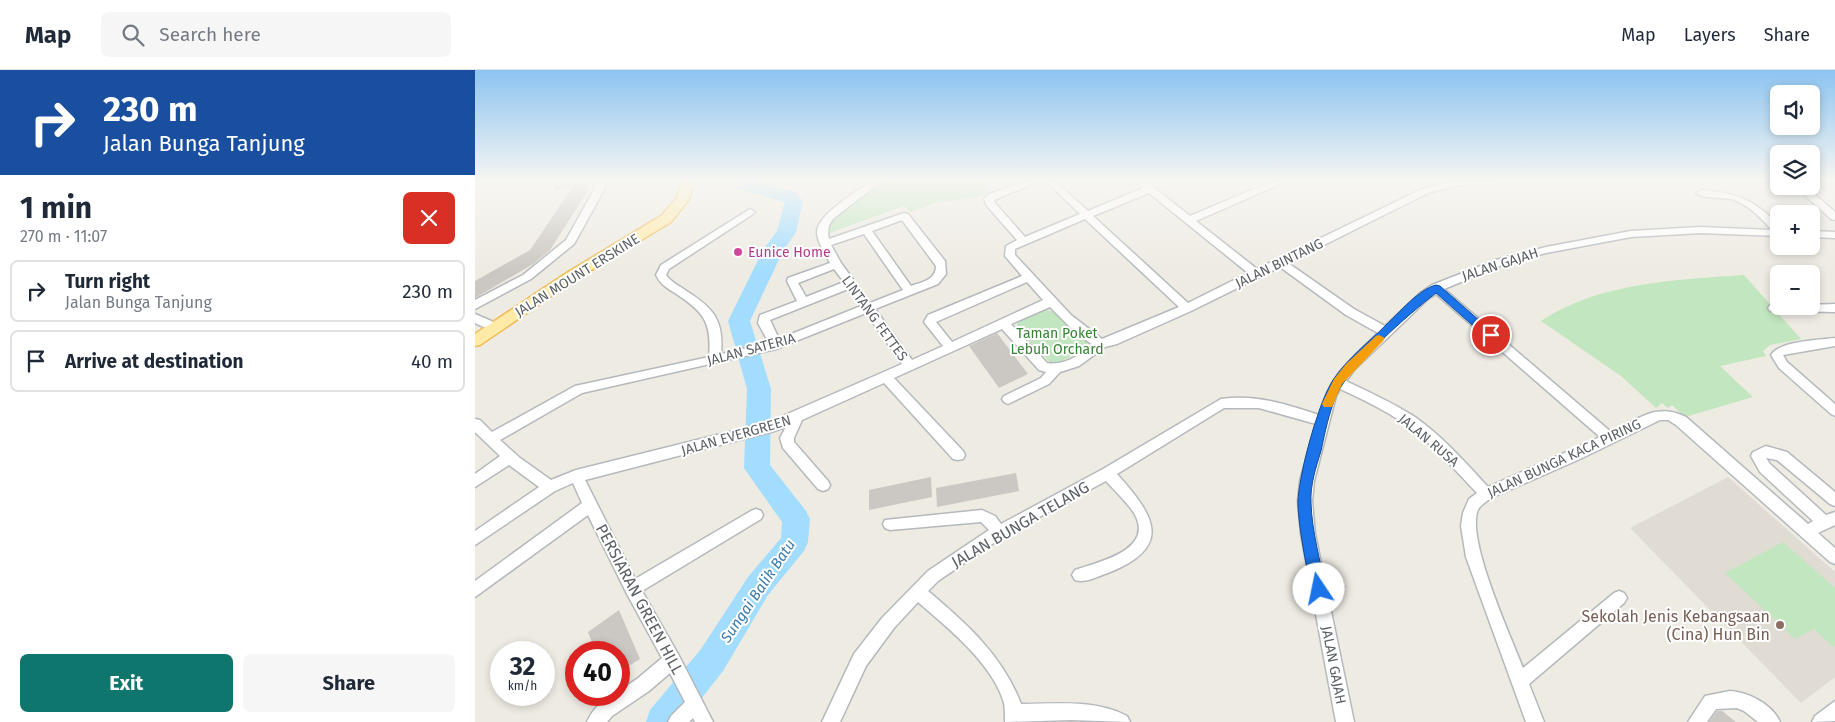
<!DOCTYPE html>
<meta charset="utf-8">
<style>
body{margin:0;font-family:"Fira Sans",sans-serif;background:#f6f6f7;color:#1f2937;height:100vh;display:flex;flex-direction:column;font-size:19px;white-space:nowrap}
*{box-sizing:border-box;margin:0}
p{font-size:16px;color:#747a83}
.icon{flex:none;width:28px;height:28px;fill:none;stroke:currentColor;stroke-width:2;stroke-linecap:round;stroke-linejoin:round}
.map{position:relative;flex:1;overflow:hidden}
.drawer{display:flex;flex-direction:column;background:#fff;width:475px}
.drawer>*{flex:none}
.banner{background:#1a4fa0;color:#fff;overflow:hidden}
.controls{position:absolute;left:1295px;top:15px;display:grid;gap:10px}
.controls a{display:grid;place-items:center;width:50px;height:50px;border-radius:8px;background:#fff;box-shadow:0 2px 8px #0003;font-size:25px}
.speed{position:absolute;left:15px;top:571px;display:flex;gap:10px;font-size:25px;font-weight:700;text-align:center}
.speed>*{display:grid;place-content:center;width:65px;height:65px;border-radius:50%;background:#fff;box-shadow:0 2px 8px #0003;line-height:1}
.speed small{font-size:12px;font-weight:400}
.speed .limit{border:8px solid #d22;background:#fff;color:#111}
.pin{position:absolute;display:grid;place-items:center;width:42px;height:42px;color:#fff;margin:-21px;border:2px solid #fff;border-radius:50%;box-shadow:0 1px 5px #0007}
.me{position:absolute;width:55px;margin:-28px;rotate:349deg;stroke-linejoin:round;filter:drop-shadow(0 0 4px #0008)}
.turn{display:flex;align-items:center;gap:18px;height:105px;padding:0 20px;font-size:22px}
.turn .icon{width:65px;height:65px;stroke-width:2.5}
.turn b{display:block;font-size:35px;line-height:42px}
.round{display:grid;place-items:center;flex:none;width:52px;height:52px;border-radius:8px;background:#f6f6f7}
.overview{display:flex;align-items:center;justify-content:space-between;height:85px;padding:0 20px}
h1{font-size:30px;font-weight:700;line-height:38px}
.cta{display:flex;gap:10px;margin-top:auto;padding:10px 20px}
.cta a{flex:1;height:58px;border-radius:8px;background:#0f766e;color:#fff;font-size:20px;font-weight:700;line-height:58px;text-align:center}
.cta a+a{background:#f6f6f7;color:#1f2937}
ul{padding:0;list-style:none}
li{display:flex;align-items:center;gap:15px;height:62px;margin:0 10px 8px;padding:0 10px;border:2px solid #e0e1e3;border-radius:8px}
li div{flex:1}
li b{display:block;font-size:19px}
li em{font-style:normal}
header{display:flex;align-items:center;gap:30px;box-sizing:border-box;height:70px;padding:0 25px;background:#fff;border-bottom:1px solid #e0e1e3}
header strong{font-size:24px}
nav{display:flex;gap:28px;margin-inline-start:auto;font-size:18px}
.search{width:350px;height:45px;background:#f6f6f7;display:flex;align-items:center;gap:12px;box-sizing:border-box;padding:0 18px;border-radius:8px;color:#747a83;font-size:19px}
main{display:flex;flex:1;min-height:0}
.map>svg:first-child{display:block}
.education{fill:#e0dcd4}
.green{fill:#c2e6bf}
.lines{fill:none;stroke-linecap:round;stroke-linejoin:round}
.river{fill:#a2ddff;fill-rule:evenodd}
.building{fill:#cbc7c2}
.minor-casing{stroke:#b5b9bd;stroke-width:3}
.major-casing{stroke:#f2bc58;stroke-width:3}
.minor{fill:#fff;fill-rule:evenodd}
.major{fill:#ffeba7;fill-rule:evenodd}
.route{fill:#1a73e8;stroke:#114b97}
.slow{fill:#f59e0b}
.hotel-dot{fill:#d1479c;stroke:#fff;stroke-width:2}
.education-dot{fill:#8d6e63;stroke:#fff;stroke-width:2}
.labels{text-anchor:middle;stroke-width:4;stroke-linejoin:round;paint-order:stroke}
.hotel-label{font-size:14px;fill:#b23c85;stroke:#fff;text-anchor:start}
.street-label{font-size:14px;fill:#5b5f64;stroke:#fff}
.park-label{font-size:14px;fill:#358333;stroke:#fff}
.water-label{font-size:15px;font-style:italic;fill:#3c79a9;stroke:#fff}
.near-street-label{font-size:16px;fill:#5b5f64;stroke:#fff}
.near-education-label{font-size:16px;fill:#785e54;stroke:#fff;text-anchor:end}
</style>
<header>
<strong>Map</strong>
<div class="search"><svg class="icon" aria-label="search" viewBox="0 0 24 24"><circle cx="10" cy="10" r="6"/><path d="M15 15l6 6"/></svg>Search here</div>
<nav><a>Map</a><a>Layers</a><a>Share</a></nav>
</header>
<main>
<section class="drawer">
<div class="banner">
<div class="turn"><svg class="icon" aria-label="right" viewBox="0 0 24 24"><path d="M7 20v-9h11M14 6l5 5-5 5"/></svg><div><b>230 m</b>Jalan Bunga Tanjung</div></div>
</div>
<div class="overview"><div><h1>1 min</h1><p>270 m · 11:07</p></div><a class="round" style="background:#d93025;color:#fff"><svg class="icon" aria-label="close" viewBox="0 0 24 24"><path d="M6 6l12 12M18 6L6 18"/></svg></a></div>
<ul>
<li><svg class="icon" aria-label="right" viewBox="0 0 24 24"><path d="M7 20v-9h11M14 6l5 5-5 5"/></svg><div><b>Turn right</b><p>Jalan Bunga Tanjung</p></div><em>230 m</em></li>
<li><svg class="icon" aria-label="arrive" viewBox="0 0 24 24"><path d="M6 21V4h12l-3 4 3 4H6"/></svg><div><b>Arrive at destination</b></div><em>40 m</em></li>
</ul>
<div class="cta"><a>Exit</a><a>Share</a></div>
</section>
<div class="map">
<svg width="1360" height="652" viewBox="0 0 1360 652">
<rect width="100%" height="100%" fill="#eeebe3"/>
<path class="education" d="M1253,407L1360,502V607L1326,633L1155,458Z"/>
<g class="green">
<path d="M410,110H510L507,111L515,123L498,128L463,132L435,142L429,136L354,163L355,153Z"/>
<path d="M1269,205L1326,269L1295,275L1288,281L1291,286L1245,296L1278,327L1210,347L1197,335L1193,338L1187,333L1181,338L1146,306L1066,251C1125,212 1201,210 1269,205Z"/>
<path d="M572,240L582,243L613,273L609,280L580,294L576,293L542,259V254L545,251Z"/>
<path d="M1308,472L1360,518V576L1358,577L1339,559L1320,569L1250,503Z"/>
</g>
<g class="lines">
<path class="river" d="M254,110H272L320,122L328,131L321,162L308,181L275,251L296,319L295,395L331,441L335,449L333,472L329,481L293,525L248,601L208,652H171L175,640L226,579L273,507L306,468L307,452L269,398L272,319L253,251L288,180L302,161L310,132L260,118Z"/>
</g>
<g class="building">
<path d="M77,110H110L114,119L75,180L58,194L0,228V211L55,180L99,115L81,121Z"/>
<path d="M522,263L553,304L524,318L494,276Z"/>
<path d="M541,403L544,421L462,437L461,418Z"/>
<path d="M456,407L457,427L394,440V420Z"/>
<path d="M144,540L165,589L144,602V582H121L113,562Z"/>
<path d="M1242,641H1247L1261,652H1234Z"/>
</g>
<g class="lines">
<g class="minor-casing">
<g id="minor">
<path d="M117,110H126L130,118L99,174L56,209L0,239V230L48,205L91,170L120,118Z"/>
<path d="M398,110H408L359,148C353,155 352,160 354,169L429,143L433,144L470,191L471,204L463,214L400,239L437,290L468,276L449,252L453,245L547,206L530,186L531,176L542,170L512,136L509,129L514,124L554,110H567L519,130L520,133L550,167L605,144L570,110H579L613,141L668,118L659,110H669L715,146L800,110H811L810,112L721,151L782,199L947,119L982,110H1045L1041,113L983,115L953,123L813,193L879,239L910,256L945,223L957,215L1021,190L1071,177L1156,161L1225,157L1297,160C1285,147 1273,134 1256,129C1245,127 1229,129 1221,123L1226,120C1262,123 1278,129 1304,155V166L1225,163L1156,167L1071,183L1029,194L969,219L1136,362C1164,349 1181,332 1211,347L1333,454L1338,451L1285,402L1276,386L1278,382L1291,376L1312,382L1360,422V436L1355,434L1302,390L1291,388L1295,394L1351,445L1360,442V455L1343,463L1360,478V494L1355,492L1201,355L1193,350H1185L1105,389L1016,428C1012,431 1007,434 1004,438C988,463 1037,569 1048,598L1139,523L1144,521L1149,523L1152,528L1149,533L1054,614L1069,652H1051L991,487L986,456L988,443L994,429L1002,423C979,399 957,373 930,354C910,340 887,329 865,319L861,326L839,411L837,431L840,464L879,652H861L826,464L823,431L825,411L841,354L784,338H749L642,404C680,446 699,477 633,503C623,506 609,514 600,510L597,505L600,500C623,492 681,480 659,443C651,431 640,421 631,411L529,466L463,511L453,521C492,554 528,586 546,634C582,634 619,629 652,646L655,652L596,650L530,652C530,646 530,639 529,633C518,594 473,558 443,532L419,558L391,596L365,652H347L379,584L407,548L453,501L514,460L506,452L415,460L410,458L408,454L410,450L507,440L520,446L526,454L628,399L746,329C780,324 811,334 844,345C854,306 875,290 903,263L871,245L805,197L716,241L642,274L630,277L604,296L585,302L574,314L533,334L529,332L527,329L529,326L566,308L571,302L564,300L527,259L419,308L488,381L490,385L488,389L483,390L478,389L409,313L327,350L319,368V372L353,411L355,415L353,419L348,421L343,419L308,378L305,368L311,357L296,362L110,410L160,509L276,441L281,439L286,441L288,445L286,449L167,521L203,584L238,652H220L218,648L214,652H193L196,646L210,632L195,603L174,621L137,646L132,652H112C117,640 130,625 144,625V621L162,609L187,588L152,524L113,445L0,527V511L107,433L98,413L80,421L0,475V461L64,417L34,395L0,417V404L25,386L0,362V349L5,350L17,362L100,316L234,287C237,252 229,242 200,223C192,218 185,214 181,205L186,195L275,139L280,142L278,144L194,199L191,205C196,212 203,215 210,220C238,238 249,249 246,284L294,273L283,253L285,245L322,231L312,211L313,208L355,193C350,183 343,174 342,163C341,145 384,120 398,110ZM674,123L773,203L713,233L618,146ZM610,149L704,237L627,269L596,245L540,185V179ZM427,150L461,196C461,210 447,212 436,216L397,161ZM389,164L428,220L395,233L366,193L356,175ZM359,199L369,212L331,227L323,213ZM552,212L568,230L477,272L461,252ZM373,219L386,236L304,269L295,250ZM961,224L1125,367L1013,417C990,392 968,367 940,347C918,333 894,322 871,311L879,300L953,229ZM575,237L600,262L618,275C605,285 589,296 572,293L536,254ZM391,243L427,294L294,352L101,400L76,410L45,388L25,370L107,323L301,279Z"/>
<path d="M1319,116H1330L1360,142V150L1356,149Z"/>
<path d="M1336,161L1360,162V168L1336,167Z"/>
<path d="M1299,234H1304V236L1360,234V242L1295,241L1293,238L1295,235Z"/>
<path d="M0,244L23,254L25,257L23,260H15L0,253Z"/>
<path d="M1360,268V276L1308,285L1312,292L1360,334V346L1356,344L1304,298L1296,285C1304,271 1344,270 1360,268Z"/>
<path d="M1255,621C1273,622 1297,634 1305,652H1283L1269,641L1262,638L1241,639L1232,652H1213L1230,626Z"/>
<path d="M1360,631V651L1337,652L1340,646Z"/>
</g>
</g>
<g class="major-casing">
<path id="major" d="M207,110H219L214,129L196,152L100,210L5,275L0,276V264L90,204L186,146L202,128Z"/>
</g>
<use href="#minor" class="minor"/>
<use href="#major" class="major"/>
</g>
<linearGradient id="sky" x2="0" y2="1"><stop stop-color="#8cc4f1"/><stop offset="0.55" stop-color="#f7f6f2"/><stop offset="1" stop-color="#f7f6f2" stop-opacity="0"/></linearGradient>
<rect width="1360" height="201" fill="url(#sky)"/>
<path class="route" d="M961,215L965,216L1021,265L1019,268H1012L961,223C935,243 873,297 861,326C854,343 850,362 846,381C841,397 835,415 836,433C837,462 845,490 851,519L849,523L844,525L839,523C832,507 822,447 823,430C825,400 843,334 858,310C872,289 894,272 911,255C924,243 944,219 961,215Z"/>
<path class="slow" d="M904,265L910,268L908,271L867,314L857,337H849L847,334L859,309L871,294L901,266Z"/>
<circle class="hotel-dot" cx="263" cy="182" r="5"/>
<circle class="education-dot" cx="1305" cy="555" r="5"/>
<g class="labels">
<g class="hotel-label">
<text x="273" y="187">Eunice Home</text>
</g>
<g class="street-label">
<text transform="translate(804 193) rotate(-26)" y="5">JALAN BINTANG</text>
<text transform="translate(1025 194) rotate(-18)" y="5">JALAN GAJAH</text>
<text transform="translate(102 205) rotate(-32)" y="5">JALAN MOUNT ERSKINE</text>
<text transform="translate(400 248) rotate(54)" y="5">LINTANG FETTES</text>
<text transform="translate(276 279) rotate(-15)" y="5">JALAN SATERIA</text>
<text transform="translate(261 365) rotate(-16)" y="5">JALAN EVERGREEN</text>
<text transform="translate(954 370) rotate(40)" y="5">JALAN RUSA</text>
<text transform="translate(1089 388) rotate(-25)" y="5">JALAN BUNGA KACA PIRING</text>
<text transform="translate(859 595) rotate(79)" y="5">JALAN GAJAH</text>
</g>
<g class="park-label">
<text x="582" y="268">Taman Poket<tspan x="582" dy="16">Lebuh Orchard</tspan></text>
</g>
<g class="water-label">
<text transform="translate(283 521) rotate(-56)" y="5">Sungai Balik Batu</text>
</g>
<g class="near-street-label">
<text transform="translate(545 454) rotate(-30)" y="6">JALAN BUNGA TELANG</text>
<text transform="translate(165 529) rotate(62)" y="6">PERSIARAN GREEN HILL</text>
</g>
<g class="near-education-label">
<text x="1295" y="552">Sekolah Jenis Kebangsaan<tspan x="1295" dy="18">(Cina) Hun Bin</tspan></text>
</g>
</g>
</svg>
<div class="controls">
<a><svg class="icon" aria-label="sound" viewBox="0 0 24 24"><path d="M4 9h4l5-4v14l-5-4H4zM17 9q2 3 0 6"/></svg></a>
<a><svg class="icon" aria-label="layers" viewBox="0 0 24 24"><path d="M12 4l9 5-9 5-9-5zM3 14l9 5 9-5"/></svg></a>
<a>+</a>
<a>−</a>
</div>
<div class="speed"><div>32<small>km/h</small></div><div class="limit">40</div></div>
<div class="pin" style="left:1016px;top:265px;background:#d93025"><svg class="icon" aria-label="arrive" viewBox="0 0 24 24"><path d="M6 21V4h12l-3 4 3 4H6"/></svg></div>
<svg class="me" style="left:844px;top:519px" viewBox="-20 -20 40 40"><circle r="19" fill="#fff"/><path d="M0-13L10 11 0 6-10 11z" fill="#1a73e8"/></svg>
</div>
</main>
